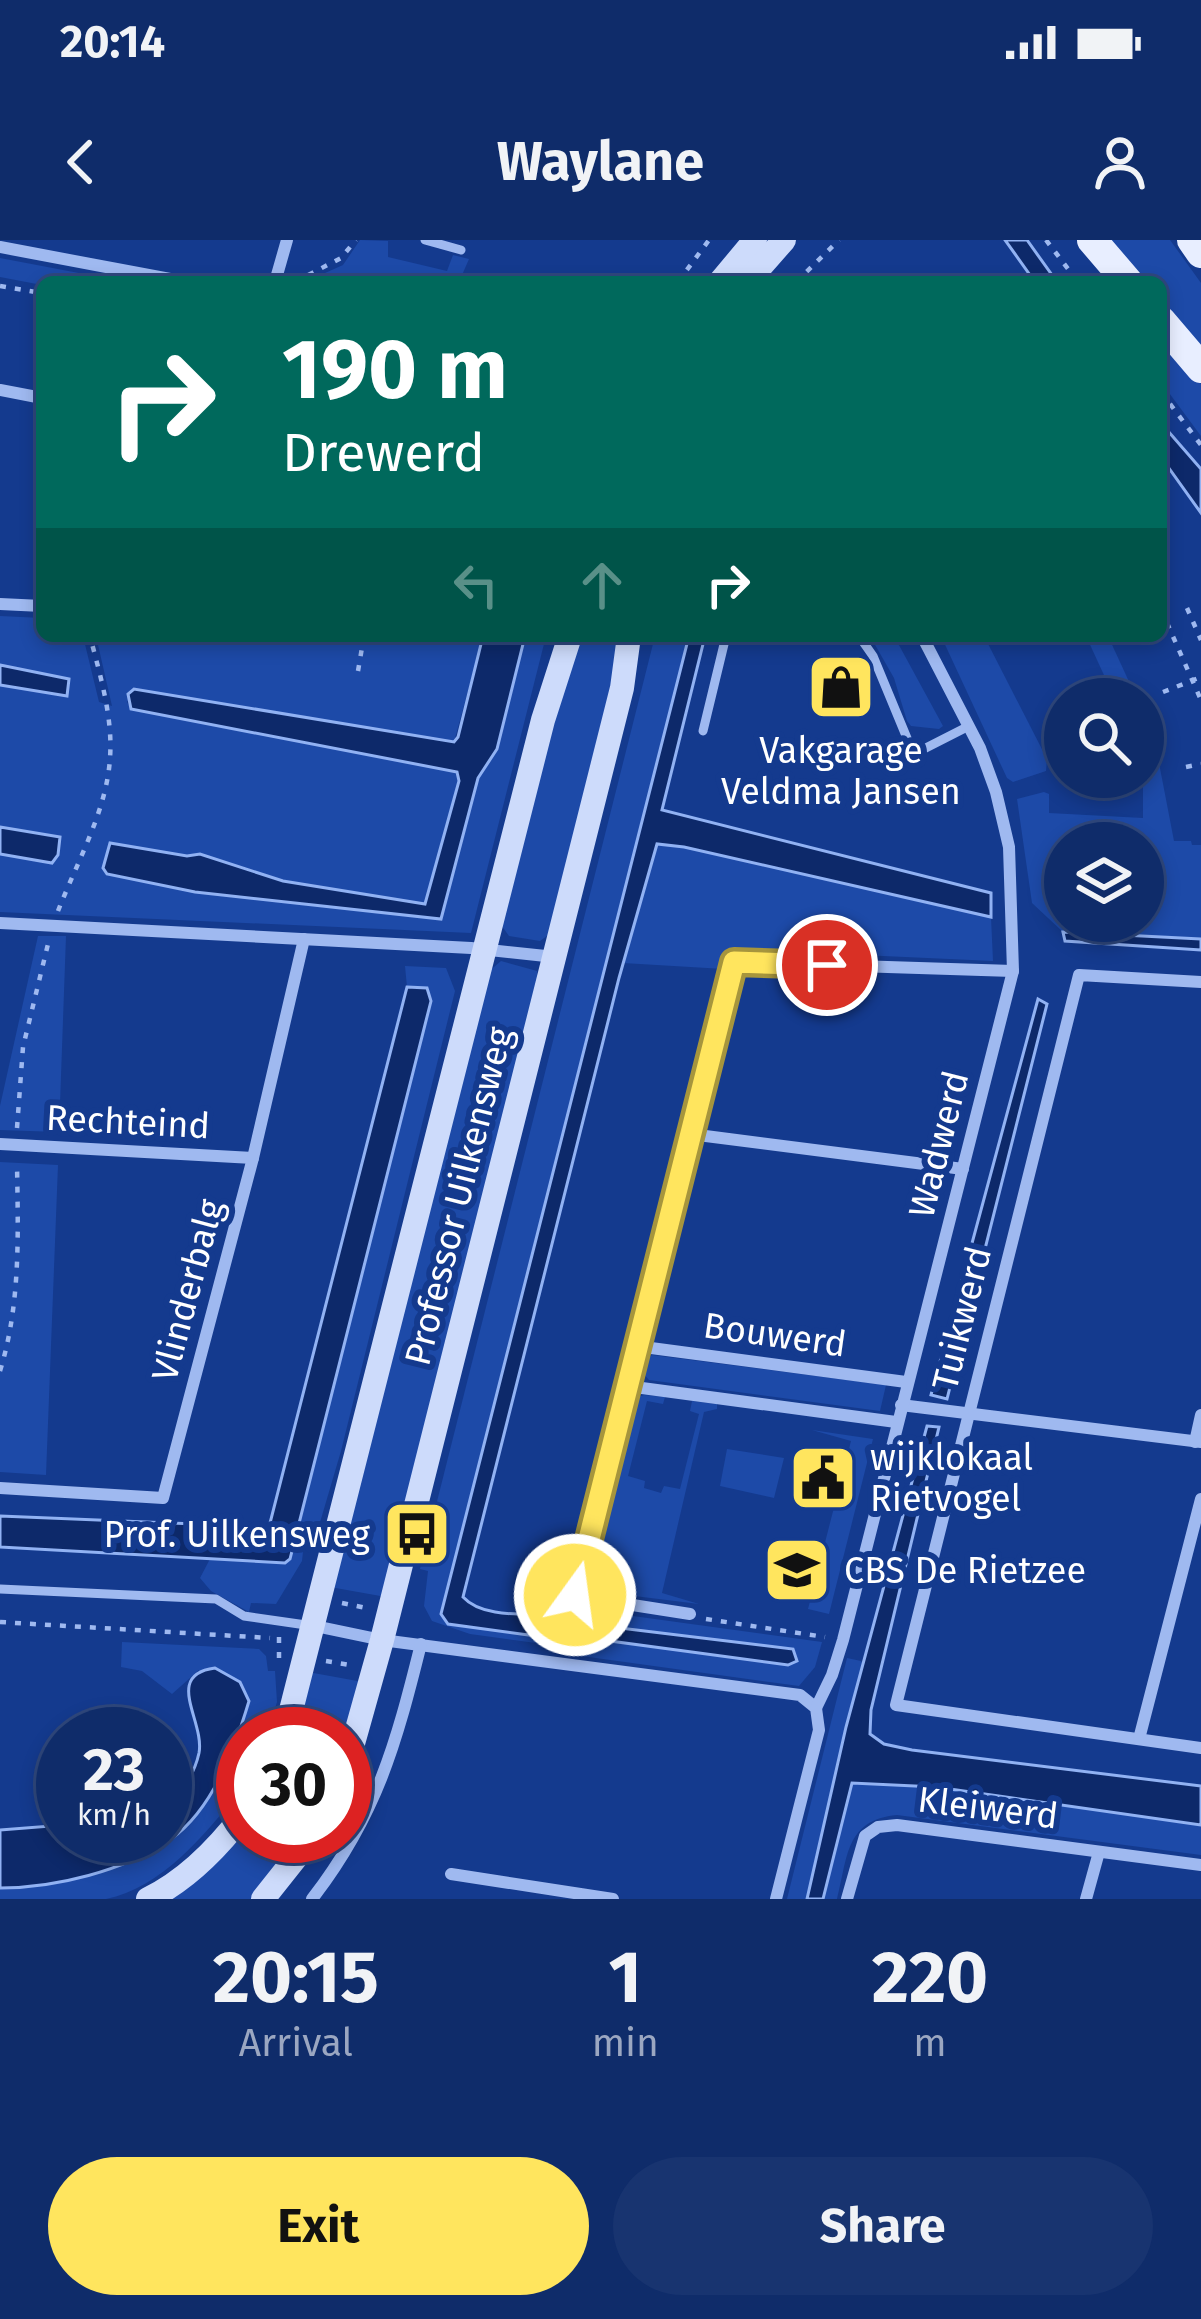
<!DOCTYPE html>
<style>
body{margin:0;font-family:"Fira Sans",sans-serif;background:#183470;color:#f1f3f6;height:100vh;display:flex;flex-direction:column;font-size:45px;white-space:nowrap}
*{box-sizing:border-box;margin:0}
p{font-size:39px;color:#9ba7c1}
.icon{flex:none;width:66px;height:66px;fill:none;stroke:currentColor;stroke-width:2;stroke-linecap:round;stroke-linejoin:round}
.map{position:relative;height:1659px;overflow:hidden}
.sheet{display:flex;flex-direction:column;background:#0f2c6a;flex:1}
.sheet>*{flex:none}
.guide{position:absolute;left:36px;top:36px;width:1131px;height:366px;border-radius:18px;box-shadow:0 6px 18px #0003,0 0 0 3px #2f487e;background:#00695c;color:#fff;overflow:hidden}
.buttons{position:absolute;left:1044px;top:438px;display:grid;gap:24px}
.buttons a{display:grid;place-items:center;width:120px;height:120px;border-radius:50%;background:#0f2c6a;box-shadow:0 6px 18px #0003,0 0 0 3px #2f487e;font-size:60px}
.speed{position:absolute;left:36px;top:1467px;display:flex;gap:24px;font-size:60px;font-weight:700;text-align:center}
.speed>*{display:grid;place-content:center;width:156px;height:156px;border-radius:50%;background:#0f2c6a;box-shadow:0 6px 18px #0003,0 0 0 3px #2f487e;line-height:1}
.speed small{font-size:30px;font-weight:400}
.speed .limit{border:18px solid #d22;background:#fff;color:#111}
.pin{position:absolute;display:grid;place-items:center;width:102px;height:102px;color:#fff;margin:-51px;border:6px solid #fff;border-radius:50%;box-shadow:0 3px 12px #0007}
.me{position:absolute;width:132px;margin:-66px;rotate:14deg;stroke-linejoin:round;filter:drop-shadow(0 0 9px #0008)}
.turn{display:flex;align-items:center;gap:42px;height:252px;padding:0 48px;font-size:54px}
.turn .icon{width:156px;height:156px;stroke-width:2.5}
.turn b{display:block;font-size:84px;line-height:102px}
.lanes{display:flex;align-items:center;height:114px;padding:0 48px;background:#0003;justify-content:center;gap:60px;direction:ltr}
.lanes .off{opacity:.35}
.eta{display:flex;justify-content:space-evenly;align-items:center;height:204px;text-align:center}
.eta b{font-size:72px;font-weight:700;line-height:84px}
.action{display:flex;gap:24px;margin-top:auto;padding:24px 48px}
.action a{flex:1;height:138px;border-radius:72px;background:#ffe55e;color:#111;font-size:48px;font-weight:700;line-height:138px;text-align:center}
.action a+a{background:#183470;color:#f1f3f6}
.status{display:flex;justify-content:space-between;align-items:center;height:84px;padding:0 60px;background:#0f2c6a;direction:ltr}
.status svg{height:33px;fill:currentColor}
header{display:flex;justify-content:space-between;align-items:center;height:156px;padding:0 48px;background:#0f2c6a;font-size:54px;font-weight:700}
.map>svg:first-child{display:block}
.green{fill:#1d4aa8;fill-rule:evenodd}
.water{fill:#0d296a;stroke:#91b2f3;stroke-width:3}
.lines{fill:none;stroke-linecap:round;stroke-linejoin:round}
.path{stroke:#9fb9f0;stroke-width:4.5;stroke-dasharray:6 9;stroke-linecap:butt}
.lane{stroke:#9fb9f0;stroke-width:9}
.street{stroke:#9fb9f0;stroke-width:12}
.secondary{stroke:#cddbfb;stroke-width:24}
.primary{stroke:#e8eeff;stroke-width:30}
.route-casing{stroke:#a6953d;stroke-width:30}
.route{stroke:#ffe55e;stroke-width:21}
.labels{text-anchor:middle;stroke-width:12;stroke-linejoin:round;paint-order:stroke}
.poi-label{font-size:36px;fill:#fff;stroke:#143a8e;text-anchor:start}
.street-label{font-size:36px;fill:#fff;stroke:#143a8e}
</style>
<div class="status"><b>20:14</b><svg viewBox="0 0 49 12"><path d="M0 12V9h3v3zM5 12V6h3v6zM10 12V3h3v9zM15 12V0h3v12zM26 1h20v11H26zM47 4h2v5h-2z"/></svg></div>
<header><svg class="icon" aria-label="back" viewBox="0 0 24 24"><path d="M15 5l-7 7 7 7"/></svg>Waylane<svg class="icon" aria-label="person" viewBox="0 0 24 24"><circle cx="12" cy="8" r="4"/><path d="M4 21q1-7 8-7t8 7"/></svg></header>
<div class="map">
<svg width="1201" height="1659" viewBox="0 0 1201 1659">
<rect width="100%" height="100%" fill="#143a8e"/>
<g class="green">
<path d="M360,0L388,1V17L447,31L453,15L469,19L459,42L307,41L343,25Z"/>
<path d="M1105,0H1170L1201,43V113L1161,66V42H1141Z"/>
<path d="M0,18L126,42L42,45L0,37Z"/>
<path d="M1161,98L1201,144V196L1161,142Z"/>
<path d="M0,376L42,378V396H83L99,462L112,466L96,396H483L454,502L134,449L127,462L131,469L457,532L459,541L426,664L283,641L200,614L187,616L195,652L440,679L478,538L497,509L525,396H546L471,693L0,672V614L52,623L59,597L0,587V445L66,456L69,440L0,425Z"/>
<path d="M578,396H621L613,454L554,691L540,701L509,696L499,682Z"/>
<path d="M655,396H689L441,1374L448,1384L560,1398L558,1406L470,1394L432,1381L424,1366L428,1331L420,1329Z"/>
<path d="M870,396H894L943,486L939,489L911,486L907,481L894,438Z"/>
<path d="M941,396H984L1047,519L1046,531L1013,542L1007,538Z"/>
<path d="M1086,396H1108L1137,459H1115Z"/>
<path d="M1143,473L1159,523L1174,601H1191L1192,605H1201V699L1063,692L1032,663L1017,559L1044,552L1049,554V573L1143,578ZM1065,603H1143V681H1065Z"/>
<path d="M665,603L991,677L993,721L731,709L724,729L623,723L657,604Z"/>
<path d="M38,696H66L59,892L0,890V866Z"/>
<path d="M501,721L537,731L539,750L386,1357L330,1347L487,733Z"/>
<path d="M405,726L446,728L455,751L341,1211L316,1296L305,1293L302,1321L276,1364L251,1363L249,1372L211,1351L200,1338L211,1317L285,1323L427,748L407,747Z"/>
<path d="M0,922L58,925L46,1235L0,1232Z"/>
<path d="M652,1115L886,1145L880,1171L649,1140L642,1132L643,1124Z"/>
<path d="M644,1155L665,1157L663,1164L647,1161L628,1236L645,1241L644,1248L661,1253L664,1246L680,1249L699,1174L690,1171L692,1161L717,1164V1169L704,1172L662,1353L699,1364L602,1352L588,1339L628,1174L635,1158Z"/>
<path d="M812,1190L873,1199L829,1374L808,1369L851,1201Z"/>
<path d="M727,1209L784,1218L774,1258L720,1246Z"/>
<path d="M582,1369L822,1402L815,1427L799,1446L567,1414L576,1370Z"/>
<path d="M122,1402L259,1409L266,1416L268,1431H275L277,1462L267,1494H243V1543L238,1553C205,1595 161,1648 106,1659C73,1659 33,1659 0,1659V1648C48,1648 140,1628 176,1594C194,1577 207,1556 221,1535L199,1430L172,1454L142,1431L121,1427Z"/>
<path d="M847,1418L861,1421L865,1428L846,1488L807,1659H787Z"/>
<path d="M308,1432L363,1442L345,1494H292Z"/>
<path d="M852,1543L936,1547L1201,1585V1615L897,1575C845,1580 848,1617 837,1659H823Z"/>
<path d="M243,1589V1596H303L252,1659H165Z"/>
</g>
<g class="water">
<path d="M1005,0H1027L1057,42H1035Z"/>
<path d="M1161,183L1201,229V273L1161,217Z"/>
<path d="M483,396H525L497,509L478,538L441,679L195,652L107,634L103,628L110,603L187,616L200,614L283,641L425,664L459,541L457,532L131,469L128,454L134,449L454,502L458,497Z"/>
<path d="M689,396H705L662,570L991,653V677L684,607L657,604L619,738L463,1357C483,1379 528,1373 556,1375L551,1398L448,1384L441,1374Z"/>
<path d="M0,425L69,439L67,456L0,445Z"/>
<path d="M0,587L60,597L58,615L52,623L0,614Z"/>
<path d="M1063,692L1201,699V710L1065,701Z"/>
<path d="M407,747L427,748L431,761L290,1319L285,1323L0,1307V1276L269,1287Z"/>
<path d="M1038,759L1047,764L947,1159L931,1155Z"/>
<path d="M927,1186L939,1187L871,1470L870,1494L884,1504L912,1510L1201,1546V1585L936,1547L852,1543L823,1659H807L846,1487Z"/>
<path d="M587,1384L793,1409L797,1421L788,1425L588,1398L582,1391Z"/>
<path d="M215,1428L240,1442L249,1461C235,1508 213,1569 171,1599C124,1631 55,1648 0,1648V1590L63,1585V1596H165V1569C181,1553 194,1536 199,1513C205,1481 163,1435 215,1428Z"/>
</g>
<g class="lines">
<g class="path">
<path d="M1046,0L1078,42"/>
<path d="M295,42L341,18L356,0"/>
<path d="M678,42L709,0"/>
<path d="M796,42L839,0"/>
<path d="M0,46L42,53"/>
<path d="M1161,152L1201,205"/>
<path d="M1187,368L1201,400"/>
<path d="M1167,383L1201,460"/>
<path d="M358,431L364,396"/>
<path d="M1163,452L1201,437"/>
<path d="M1186,527L1201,524"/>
<path d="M58,671C77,622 107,570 110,518C113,477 100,435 90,396"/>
<path d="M17,888L23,807L48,704"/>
<path d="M0,1131C21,1063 18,993 17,923"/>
<path d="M342,1363L366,1368"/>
<path d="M706,1379L825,1397"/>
<path d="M0,1382L270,1398"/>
<path d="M564,1405L572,1370"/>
<path d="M279,1418V1393"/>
<path d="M326,1421L350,1425"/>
</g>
<g class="lane">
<path d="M425,0L461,10"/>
<path d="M859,396L873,416L909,503"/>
<path d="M703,491L726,396"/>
<path d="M914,514L969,486"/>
<path d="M0,1349L216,1359L244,1376L313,1386"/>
</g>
<g class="street">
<path d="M0,7L186,42"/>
<path d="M275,42L287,0"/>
<path d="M0,150L42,158"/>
<path d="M0,364L42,366"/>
<path d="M0,683L471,708L555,717"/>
<path d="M1201,742L1079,735L896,1465L1201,1508"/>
<path d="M690,894L963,929"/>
<path d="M0,904L253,918"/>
<path d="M636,1106L906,1142"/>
<path d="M627,1146L896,1182"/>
<path d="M901,1165L1201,1202"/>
<path d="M1195,1202L1201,1175"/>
<path d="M0,1248L163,1258L253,918L304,699"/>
<path d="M690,1374L575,1356L734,722L1013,731"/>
<path d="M315,1386L382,1400L800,1455L816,1468L819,1490L776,1659"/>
<path d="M816,1468L832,1435L843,1400L1013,731L1009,607L996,552L980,508L922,396"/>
<path d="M1139,1499L1201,1259"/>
<path d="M451,1634L613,1659"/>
<path d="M312,1659C377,1575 396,1504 421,1404"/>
<path d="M847,1659L865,1596L878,1587L897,1585L1201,1625"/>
<path d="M1086,1659L1099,1612"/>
</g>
<g class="secondary">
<path d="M720,42L755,0"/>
<path d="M747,42L784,0"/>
<path d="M285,1494L543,480L570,396"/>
<path d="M345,1532L382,1400L622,448L629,396"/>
<path d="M148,1659C187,1640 217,1609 243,1575"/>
<path d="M263,1659L313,1596"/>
</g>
<g class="primary">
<path d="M1092,0L1128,42"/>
<path d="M1192,0L1201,13"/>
<path d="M1161,81L1201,128"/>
</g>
</g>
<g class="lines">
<g class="route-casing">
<path id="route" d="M575,1355L734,722L827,725"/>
</g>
<use href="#route" class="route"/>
</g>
<defs>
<g id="shop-square" transform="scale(3.45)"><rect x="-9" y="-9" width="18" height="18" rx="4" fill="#ffe55e" stroke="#143a8e"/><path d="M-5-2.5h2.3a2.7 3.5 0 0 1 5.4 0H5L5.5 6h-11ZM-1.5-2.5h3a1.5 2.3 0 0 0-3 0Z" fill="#111"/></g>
<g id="civic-square" transform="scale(3.45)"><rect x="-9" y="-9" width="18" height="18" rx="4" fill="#ffe55e" stroke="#143a8e"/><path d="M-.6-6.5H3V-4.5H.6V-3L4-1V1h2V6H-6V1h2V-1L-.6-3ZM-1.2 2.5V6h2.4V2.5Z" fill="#111"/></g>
<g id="bus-square" transform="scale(3.45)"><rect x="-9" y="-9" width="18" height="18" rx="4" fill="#ffe55e" stroke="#143a8e"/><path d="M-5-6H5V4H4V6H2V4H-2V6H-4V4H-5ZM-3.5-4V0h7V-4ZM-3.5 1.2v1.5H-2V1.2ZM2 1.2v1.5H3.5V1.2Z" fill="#111"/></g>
<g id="school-square" transform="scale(3.45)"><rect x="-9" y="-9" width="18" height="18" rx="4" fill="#ffe55e" stroke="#143a8e"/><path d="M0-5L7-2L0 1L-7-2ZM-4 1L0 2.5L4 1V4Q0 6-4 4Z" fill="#111"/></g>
</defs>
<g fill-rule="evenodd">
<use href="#shop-square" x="841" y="447"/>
<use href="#civic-square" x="823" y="1238"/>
<use href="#bus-square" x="417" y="1294"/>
<use href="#school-square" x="797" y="1330"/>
</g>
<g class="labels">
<g class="poi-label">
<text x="841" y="523" text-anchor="middle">Vakgarage<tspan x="841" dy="41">Veldma Jansen</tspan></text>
<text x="870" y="1230">wijklokaal<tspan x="870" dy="41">Rietvogel</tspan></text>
<text x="370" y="1307" text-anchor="end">Prof. Uilkensweg</text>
<text x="844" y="1343">CBS De Rietzee</text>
</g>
<g class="street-label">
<text transform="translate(128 881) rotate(3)" y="13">Rechteind</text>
<text transform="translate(938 904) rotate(-76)" y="13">Wadwerd</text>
<text transform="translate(458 956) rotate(-76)" y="13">Professor Uilkensweg</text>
<text transform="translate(187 1050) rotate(-75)" y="13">Vlinderbalg</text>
<text transform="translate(961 1078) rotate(-76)" y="13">Tuikwerd</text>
<text transform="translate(775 1094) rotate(8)" y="13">Bouwerd</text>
<text transform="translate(988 1567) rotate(7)" y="13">Kleiwerd</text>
</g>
</g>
</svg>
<div class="buttons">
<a><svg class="icon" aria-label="search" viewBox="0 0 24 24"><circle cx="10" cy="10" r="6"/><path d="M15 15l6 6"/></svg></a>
<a><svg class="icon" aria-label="layers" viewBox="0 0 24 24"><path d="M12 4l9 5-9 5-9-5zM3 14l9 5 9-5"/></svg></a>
</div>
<div class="speed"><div>23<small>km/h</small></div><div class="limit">30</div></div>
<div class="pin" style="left:827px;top:725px;background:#d93025"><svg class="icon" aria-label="arrive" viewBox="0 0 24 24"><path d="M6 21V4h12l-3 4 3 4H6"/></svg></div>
<svg class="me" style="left:575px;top:1355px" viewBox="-20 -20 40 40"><circle r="17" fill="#ffe55e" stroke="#fff" stroke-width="3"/><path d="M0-11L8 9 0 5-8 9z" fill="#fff"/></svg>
<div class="guide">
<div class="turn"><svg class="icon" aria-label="right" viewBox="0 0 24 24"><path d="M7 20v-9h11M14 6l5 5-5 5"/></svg><div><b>190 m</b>Drewerd</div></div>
<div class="lanes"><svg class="icon off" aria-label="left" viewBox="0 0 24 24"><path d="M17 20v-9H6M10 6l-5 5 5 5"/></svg><svg class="icon off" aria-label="ahead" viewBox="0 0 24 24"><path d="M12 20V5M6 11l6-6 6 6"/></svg><svg class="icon" aria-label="right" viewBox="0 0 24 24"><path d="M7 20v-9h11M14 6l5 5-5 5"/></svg></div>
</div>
</div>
<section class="sheet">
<div class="eta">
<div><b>20:15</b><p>Arrival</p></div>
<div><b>1</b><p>min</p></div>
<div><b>220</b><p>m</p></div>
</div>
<div class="action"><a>Exit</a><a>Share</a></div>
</section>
